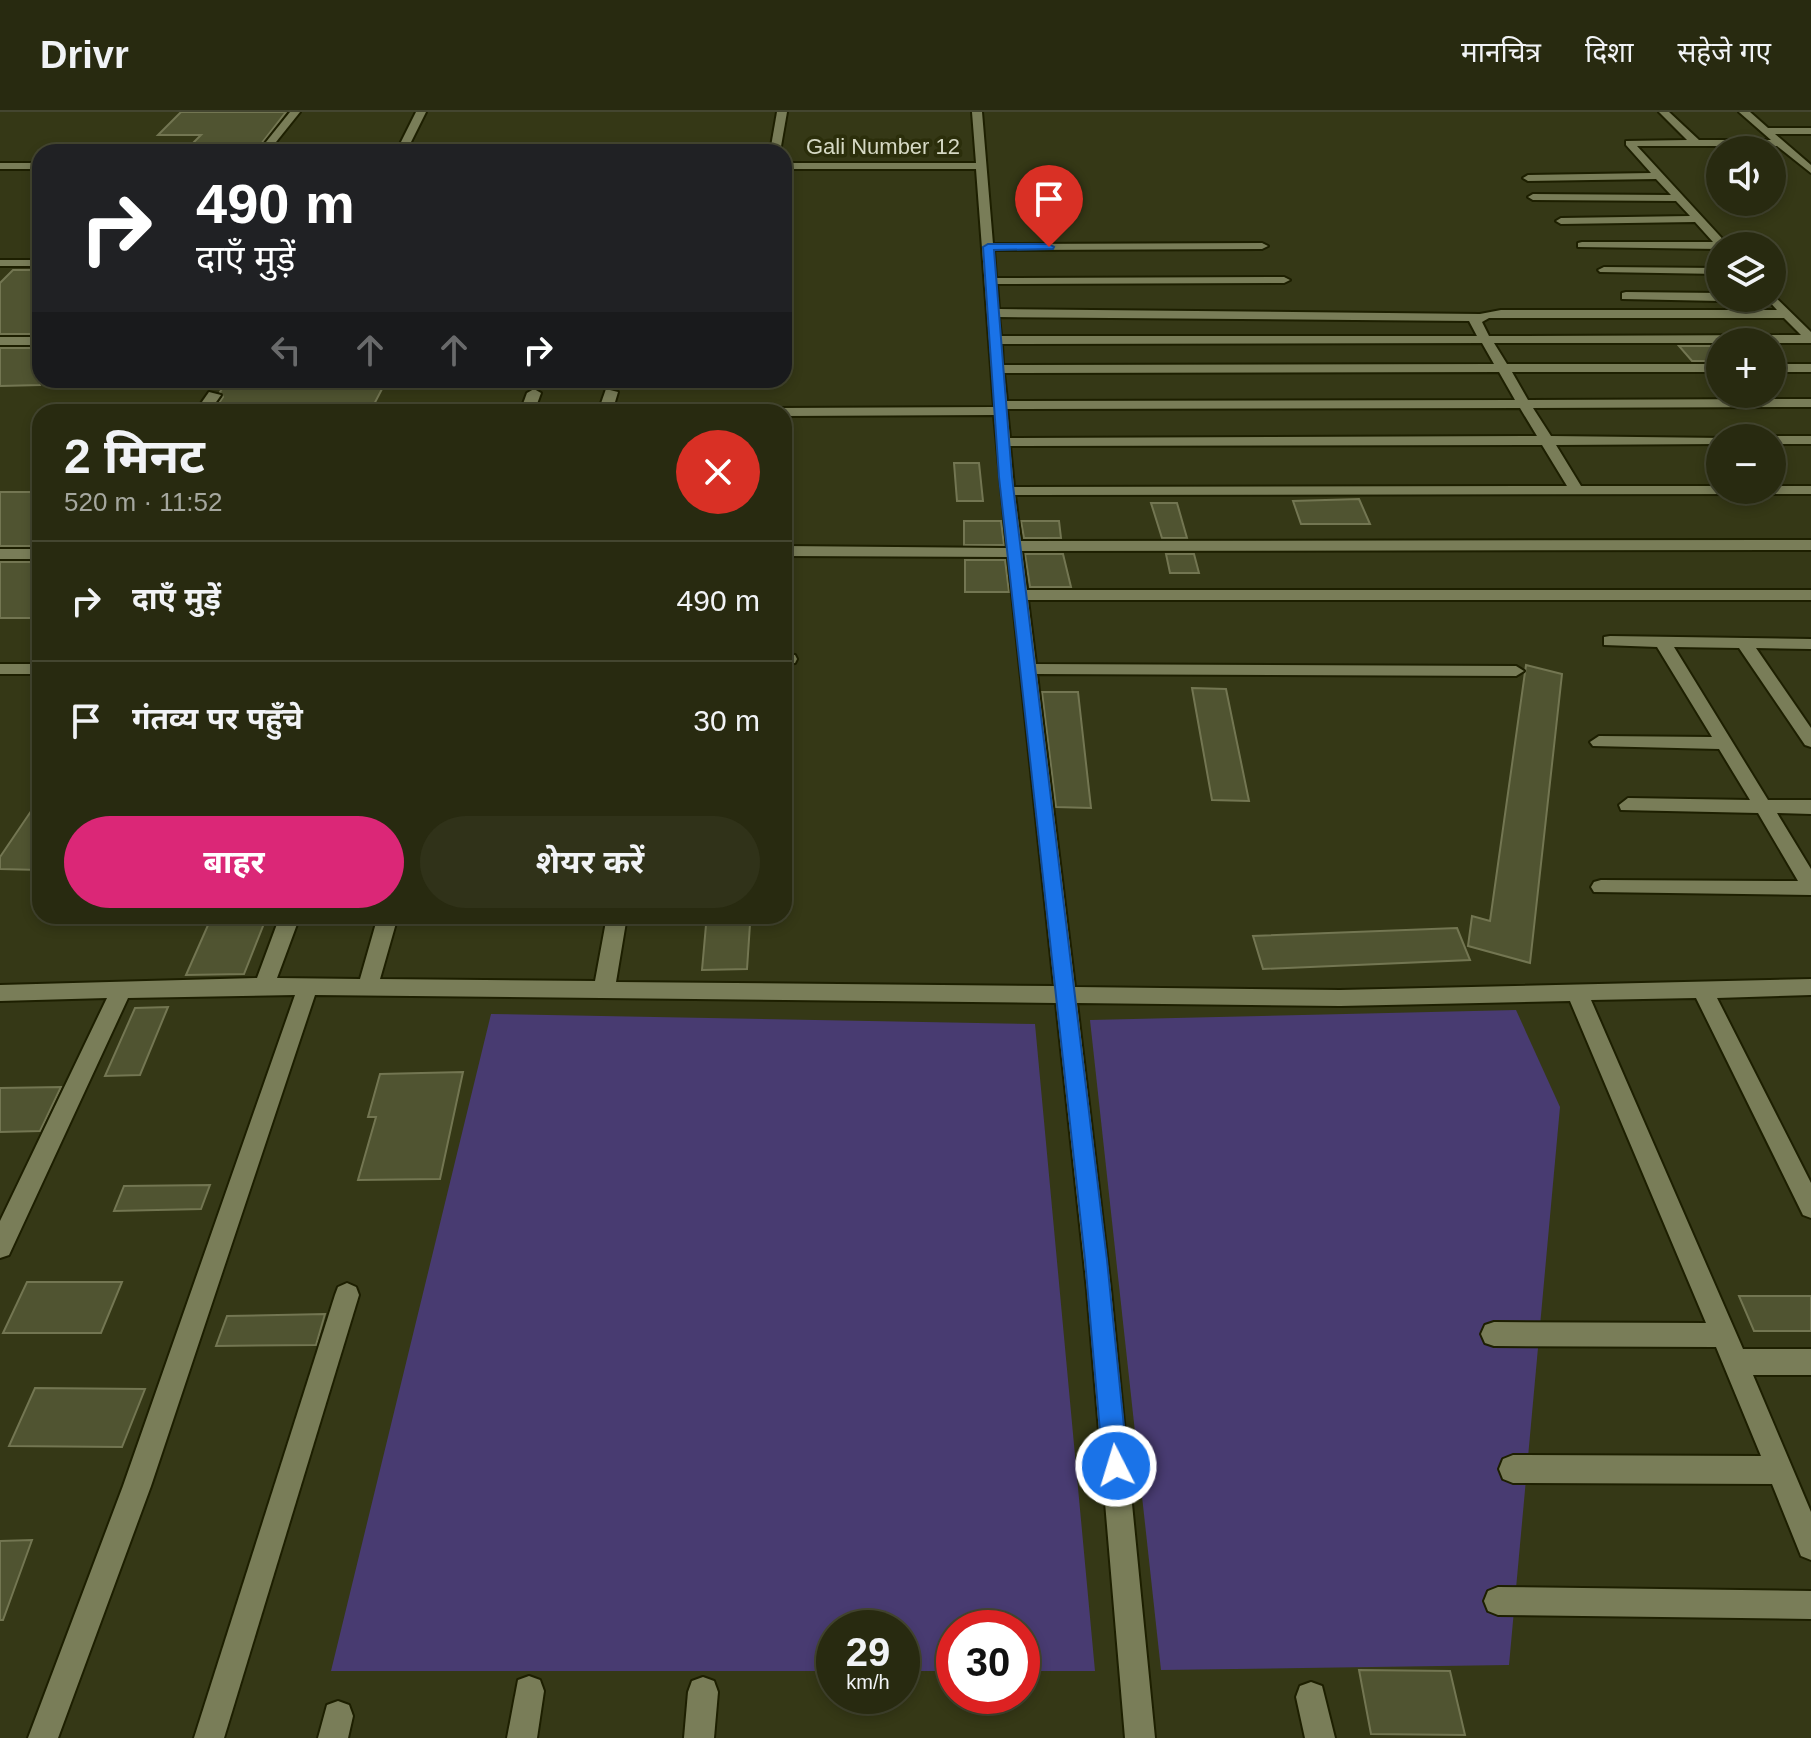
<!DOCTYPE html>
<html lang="hi">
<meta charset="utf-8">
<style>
body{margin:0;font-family:Arial,"Noto Sans Devanagari",sans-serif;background:#303219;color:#f1f3f6;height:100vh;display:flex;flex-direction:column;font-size:30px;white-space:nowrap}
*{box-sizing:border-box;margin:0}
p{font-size:26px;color:#a5a79f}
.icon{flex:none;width:44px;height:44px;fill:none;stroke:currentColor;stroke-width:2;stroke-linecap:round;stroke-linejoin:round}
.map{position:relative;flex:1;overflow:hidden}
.drawer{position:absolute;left:32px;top:292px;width:760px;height:520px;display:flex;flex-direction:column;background:#282a10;border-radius:24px;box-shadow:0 4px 12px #0003,0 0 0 2px #444630}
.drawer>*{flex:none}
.top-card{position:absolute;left:32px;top:32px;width:760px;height:244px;border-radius:24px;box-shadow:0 4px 12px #0003,0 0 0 2px #444630;background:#202124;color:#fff;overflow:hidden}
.fabs{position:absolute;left:1706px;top:24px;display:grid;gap:16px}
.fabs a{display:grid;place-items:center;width:80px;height:80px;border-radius:50%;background:#282a10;box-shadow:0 4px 12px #0003,0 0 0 2px #444630;font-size:40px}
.speed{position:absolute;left:816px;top:1498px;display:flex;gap:16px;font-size:40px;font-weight:700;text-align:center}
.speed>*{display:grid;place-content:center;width:104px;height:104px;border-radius:50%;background:#282a10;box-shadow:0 4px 12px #0003,0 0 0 2px #444630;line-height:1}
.speed small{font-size:20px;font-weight:400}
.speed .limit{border:12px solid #d22;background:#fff;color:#111}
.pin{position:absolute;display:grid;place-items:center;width:68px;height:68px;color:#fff;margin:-82px -34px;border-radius:50% 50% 50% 0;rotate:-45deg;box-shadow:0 0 8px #0007}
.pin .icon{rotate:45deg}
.me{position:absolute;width:88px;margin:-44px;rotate:355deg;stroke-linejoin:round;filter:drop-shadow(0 0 6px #0008)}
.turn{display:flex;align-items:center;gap:28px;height:168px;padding:0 32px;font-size:36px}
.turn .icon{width:104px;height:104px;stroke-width:2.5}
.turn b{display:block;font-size:56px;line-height:68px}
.lanes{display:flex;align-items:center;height:76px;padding:0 32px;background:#0003;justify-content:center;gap:40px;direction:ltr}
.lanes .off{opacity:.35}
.round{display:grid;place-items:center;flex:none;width:84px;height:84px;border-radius:42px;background:#303219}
.overview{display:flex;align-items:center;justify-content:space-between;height:136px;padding:0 32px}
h1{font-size:48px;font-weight:700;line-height:60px}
.primary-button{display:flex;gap:16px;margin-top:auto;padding:16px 32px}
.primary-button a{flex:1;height:92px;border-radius:48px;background:#db2777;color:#fff;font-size:32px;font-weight:700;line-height:92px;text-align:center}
.primary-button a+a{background:#303219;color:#f1f3f6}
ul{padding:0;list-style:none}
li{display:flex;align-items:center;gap:24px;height:120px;padding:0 32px;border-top:2px solid #444630}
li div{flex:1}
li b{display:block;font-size:30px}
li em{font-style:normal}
header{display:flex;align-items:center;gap:48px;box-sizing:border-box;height:112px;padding:0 40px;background:#282a10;border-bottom:2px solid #444630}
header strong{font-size:38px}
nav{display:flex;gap:44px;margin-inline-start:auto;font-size:28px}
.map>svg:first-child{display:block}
.green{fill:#483b71}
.building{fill:#505431;stroke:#737652;stroke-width:2}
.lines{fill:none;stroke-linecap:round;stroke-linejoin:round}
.minor-casing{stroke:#1d1f00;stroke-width:4}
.minor{fill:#797d58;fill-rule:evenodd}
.route{fill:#1a73e8;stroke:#114b97;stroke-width:2}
.labels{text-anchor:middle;stroke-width:7;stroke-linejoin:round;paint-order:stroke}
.far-street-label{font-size:22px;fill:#d6d9c5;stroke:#2b2e0b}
</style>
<header>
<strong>Drivr</strong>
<nav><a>मानचित्र</a><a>दिशा</a><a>सहेजे गए</a></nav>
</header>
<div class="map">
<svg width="1811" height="1626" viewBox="0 0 1811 1626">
<rect width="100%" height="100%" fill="#353816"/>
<g class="green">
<path d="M1516,898L1560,995L1509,1553L1161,1558L1090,908Z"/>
<path d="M491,902L1035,912L1095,1559H1022V1516H954V1559H902V1516H834V1559H331Z"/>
</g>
<g class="building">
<path d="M181,0H286L261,32H247L240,40H184L201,23H158Z"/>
<path d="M13,158H40V222H0V171Z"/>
<path d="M1679,234H1720V249H1692Z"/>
<path d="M0,236H40V273L0,274Z"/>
<path d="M228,268H306L300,277H382L370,300H213L223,285L220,280Z"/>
<path d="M954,351H979L983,389H957Z"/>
<rect x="0" y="380" width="40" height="54"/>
<path d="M1359,387L1370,412H1301L1293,389Z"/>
<path d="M1151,391H1177L1187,426H1162Z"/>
<path d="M964,409H1001L1004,433H964Z"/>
<path d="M1021,409H1059L1061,426H1024Z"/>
<path d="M1025,442H1063L1071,475H1030Z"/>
<path d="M1166,442H1194L1199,461H1170Z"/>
<path d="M965,448H1005L1009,480H965Z"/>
<rect x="0" y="450" width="40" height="56"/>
<path d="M1526,553L1562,562L1530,851L1468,834L1472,804L1490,809Z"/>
<path d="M1192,576L1226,577L1249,689L1212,688Z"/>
<path d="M1042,580H1078L1091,696L1056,695Z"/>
<path d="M40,686V758L0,757V745Z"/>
<path d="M212,804H267L244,862L186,863Z"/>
<path d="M750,812L747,857L702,858L706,813Z"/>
<path d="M1457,816L1470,848L1263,857L1253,824Z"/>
<path d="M168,895L140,963L105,964L135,896Z"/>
<path d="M463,960L440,1067L358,1068L376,1005H368L380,962Z"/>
<path d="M61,975L40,1019L0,1020V976Z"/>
<path d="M210,1073L201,1097L114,1099L124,1074Z"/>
<path d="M27,1170H122L101,1221H3Z"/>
<path d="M1739,1184H1811V1219H1754Z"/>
<path d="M325,1202L316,1233L216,1234L227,1204Z"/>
<path d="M35,1276L145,1277L122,1335L9,1334Z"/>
<path d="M32,1428L3,1508H0V1429Z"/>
<path d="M1359,1558L1450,1559L1465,1623L1371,1622Z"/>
</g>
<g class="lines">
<g class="minor-casing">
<g id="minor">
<path d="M290,0H300L268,40H258Z"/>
<path d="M416,0H426L406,40H396Z"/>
<path d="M777,0H787L780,40H770Z"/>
<path d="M972,0H982L993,132L1262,131L1268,134L1262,137L994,138L996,166L1284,165L1290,168L1284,171L997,172L999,197L1480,202L1501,198H1777L1766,186H1772V182L1811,220V231H1494L1507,252H1720V260H1512L1528,288L1811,287V295L1533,296L1551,324L1725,326H1720V332L1556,333L1581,374H1720V378H1772V374H1811V382L1015,383L1021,429L1811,428V438L1022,439L1027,478H1811V488H1028L1036,552L1516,554L1524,559L1516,564L1037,562L1075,875L1340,878L1811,867V883L1717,886L1811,1071V1106L1803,1103L1696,886L1591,888L1743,1237H1811V1263H1753L1811,1400V1448L1801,1444L1772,1372L1513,1371L1503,1367L1499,1357L1503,1347L1513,1343L1761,1344L1716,1235L1494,1234L1485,1231L1481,1222L1485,1213L1494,1210L1706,1211L1570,889L1340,894L1077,891L1111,1178L1155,1626H1125L1087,1178L1056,891L315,883L151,1374L58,1626H28L123,1374L295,883L128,886L9,1143L0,1146V1109L107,886L0,889V873L257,866L280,804H300L277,866L360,867L378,804H398L380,867L595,869L607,804H627L616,870L1054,874L1008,445L784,444V434L1007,436L994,303L784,304V300H770L777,296L994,295L976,57H784V51H976ZM999,205L1469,209L1477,224H1001ZM1489,206H1784L1801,223L1489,224L1482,210ZM1482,231L1494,252L1003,253L1002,232ZM1499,260L1515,288L1007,289L1004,261ZM1520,296L1537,324L1010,326L1007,297ZM1542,333L1567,374L1014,375L1010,334Z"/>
<path d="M1659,0H1669L1699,28H1771L1739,0H1750L1768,16H1811V22H1775L1811,53V61L1777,34H1637L1729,134H1720V137L1578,135V131L1582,130H1713L1695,110L1561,112L1556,109L1561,106L1690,104L1676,89L1533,88L1528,85L1533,82L1671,83L1656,67L1528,69L1523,66L1528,63L1651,61L1626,33V29L1687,28Z"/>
<rect x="0" y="51" width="40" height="6"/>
<rect x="0" y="148" width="40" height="6"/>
<path d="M1604,155L1720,156V162L1600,160L1598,158Z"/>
<path d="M1626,180L1720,181V186H1725L1720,189L1622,187V181Z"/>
<rect x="0" y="225" width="40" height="8"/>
<rect x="1772" y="252" width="39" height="8"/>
<path d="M534,277L541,281L534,300H520L527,281Z"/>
<path d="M606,277L618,280L612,300H598Z"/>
<path d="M209,280L221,283L209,300H195Z"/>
<path d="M1772,324H1811V332H1772V326H1767Z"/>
<rect x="0" y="437" width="40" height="10"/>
<path d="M1610,524L1811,527V537L1756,536L1811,616V635L1805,633L1739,536L1674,535L1768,688H1811V702L1777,701L1811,757V783L1594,780L1591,775L1594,770L1601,768L1798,769L1758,701L1621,698L1619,693L1628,686L1750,688L1719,637L1593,634L1590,630L1599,624L1712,625L1657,535L1604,533V525Z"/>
<path d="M784,542L795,543L797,547L795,551L784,552Z"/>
<rect x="0" y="552" width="40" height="10"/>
<path d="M347,1171L356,1175L359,1183L224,1626H194L335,1183L338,1175Z"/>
<path d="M1498,1475L1811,1479V1507L1498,1503L1488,1499L1484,1489L1488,1479Z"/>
<path d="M529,1564L540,1568L544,1579L537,1626H507L518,1568Z"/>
<path d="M703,1565L714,1569L718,1580L714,1626H684L688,1580L692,1569Z"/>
<path d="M1311,1570L1322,1574L1335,1626H1305L1296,1585L1300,1574Z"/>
<path d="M338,1589L349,1593L353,1604L348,1626H318L327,1593Z"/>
</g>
</g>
<use href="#minor" class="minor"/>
</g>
<path class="route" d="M1049,132L1054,135L1053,137L994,138L1012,365L1107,1148L1128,1354L1124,1362L1116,1366L1107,1362L1103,1354L1085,1148L999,365L983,135L988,132Z"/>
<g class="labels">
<g class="far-street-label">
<text x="883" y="42">Gali Number 12</text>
</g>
</g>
</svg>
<div class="fabs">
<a><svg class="icon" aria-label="sound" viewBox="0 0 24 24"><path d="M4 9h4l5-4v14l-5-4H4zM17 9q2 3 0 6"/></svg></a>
<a><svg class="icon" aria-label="layers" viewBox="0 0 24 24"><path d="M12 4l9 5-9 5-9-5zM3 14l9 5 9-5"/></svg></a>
<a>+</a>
<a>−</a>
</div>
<div class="speed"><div>29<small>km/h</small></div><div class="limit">30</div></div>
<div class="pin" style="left:1049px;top:135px;background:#d93025"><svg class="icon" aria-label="arrive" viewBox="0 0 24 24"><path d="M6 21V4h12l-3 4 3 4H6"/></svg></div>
<svg class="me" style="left:1116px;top:1354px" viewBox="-20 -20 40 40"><circle r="17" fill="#1a73e8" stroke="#fff" stroke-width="3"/><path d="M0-11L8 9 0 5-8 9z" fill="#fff"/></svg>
<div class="top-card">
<div class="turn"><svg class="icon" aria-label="right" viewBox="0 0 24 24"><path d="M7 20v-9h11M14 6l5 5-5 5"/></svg><div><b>490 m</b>दाएँ मुड़ें</div></div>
<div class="lanes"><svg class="icon off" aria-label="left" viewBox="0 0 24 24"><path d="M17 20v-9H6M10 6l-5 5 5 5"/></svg><svg class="icon off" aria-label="ahead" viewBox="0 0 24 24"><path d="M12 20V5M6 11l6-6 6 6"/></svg><svg class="icon off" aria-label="ahead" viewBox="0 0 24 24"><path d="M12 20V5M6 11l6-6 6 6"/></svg><svg class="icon" aria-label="right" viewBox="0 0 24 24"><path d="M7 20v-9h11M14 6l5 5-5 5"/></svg></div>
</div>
<section class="drawer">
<div class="overview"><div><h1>2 मिनट</h1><p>520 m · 11:52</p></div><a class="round" style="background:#d93025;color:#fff"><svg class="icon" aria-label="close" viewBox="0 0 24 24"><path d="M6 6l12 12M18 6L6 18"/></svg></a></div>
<ul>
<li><svg class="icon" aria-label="right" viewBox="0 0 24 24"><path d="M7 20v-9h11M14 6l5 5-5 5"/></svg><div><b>दाएँ मुड़ें</b></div><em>490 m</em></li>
<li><svg class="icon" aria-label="arrive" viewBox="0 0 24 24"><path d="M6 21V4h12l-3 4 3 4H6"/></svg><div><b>गंतव्य पर पहुँचे</b></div><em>30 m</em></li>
</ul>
<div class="primary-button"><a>बाहर</a><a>शेयर करें</a></div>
</section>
</div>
